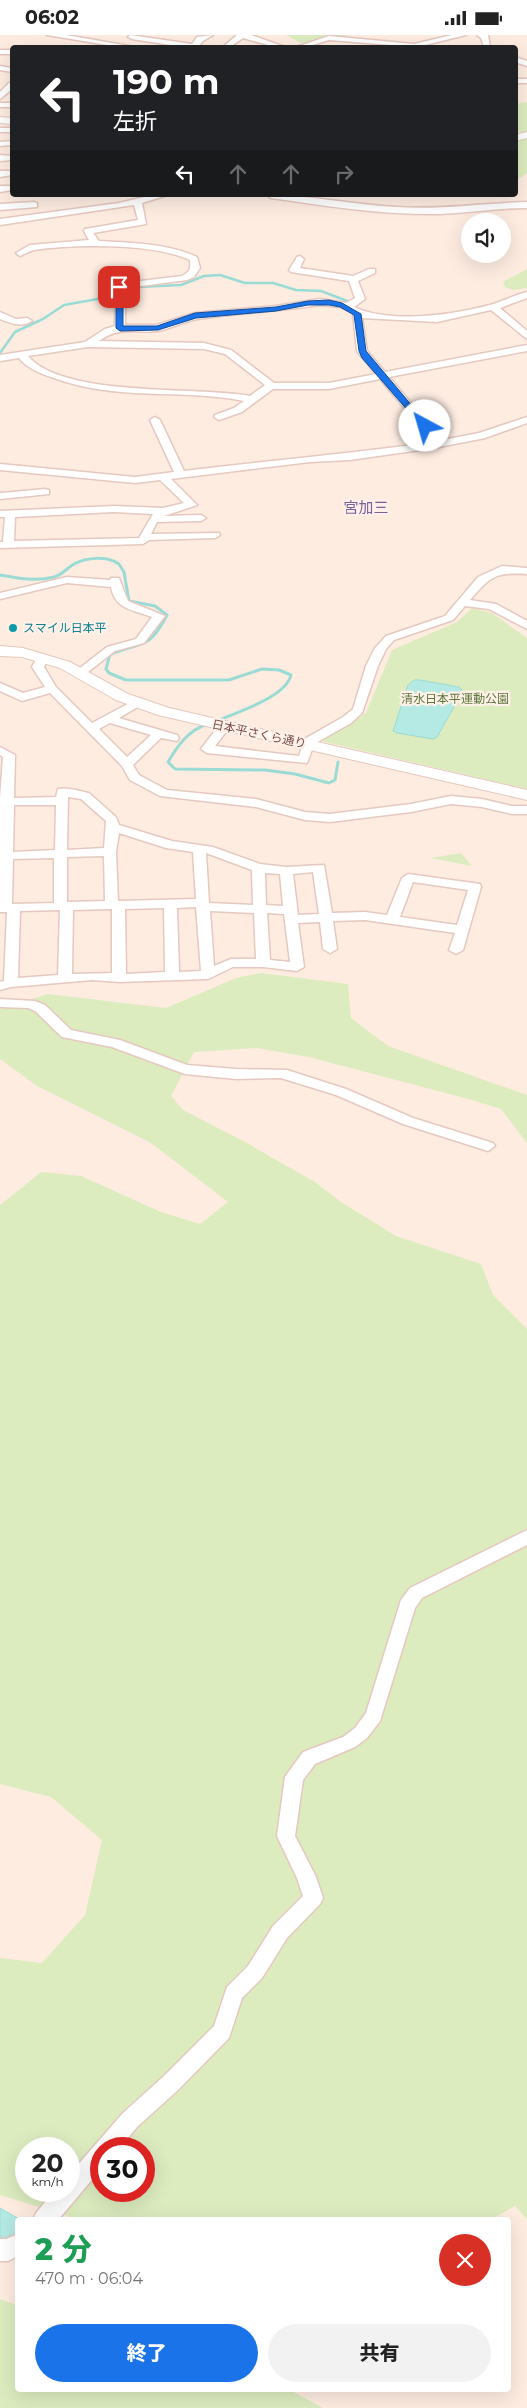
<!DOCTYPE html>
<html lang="ja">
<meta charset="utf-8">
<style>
body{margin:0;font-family:Montserrat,"Noto Sans JP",sans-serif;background:#f2f2f2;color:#222;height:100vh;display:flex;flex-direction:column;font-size:19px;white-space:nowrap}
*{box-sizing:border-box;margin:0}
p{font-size:16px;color:#767676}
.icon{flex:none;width:28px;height:28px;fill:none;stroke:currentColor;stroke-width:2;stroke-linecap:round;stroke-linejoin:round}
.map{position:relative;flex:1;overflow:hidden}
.sheet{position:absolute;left:15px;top:2182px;width:496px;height:175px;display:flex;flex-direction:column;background:#fff;border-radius:5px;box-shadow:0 5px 20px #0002}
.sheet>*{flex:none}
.top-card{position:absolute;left:10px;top:10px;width:508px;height:152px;border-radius:5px;box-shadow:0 5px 20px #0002;background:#202124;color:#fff;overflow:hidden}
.tools{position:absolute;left:461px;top:178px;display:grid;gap:10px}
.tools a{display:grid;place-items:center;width:50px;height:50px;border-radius:50%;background:#fff;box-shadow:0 5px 20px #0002;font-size:25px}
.speed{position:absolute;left:15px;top:2102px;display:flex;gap:10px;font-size:25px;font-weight:700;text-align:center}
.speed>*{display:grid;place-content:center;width:65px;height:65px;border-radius:50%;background:#fff;box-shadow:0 5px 20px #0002;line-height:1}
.speed small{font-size:12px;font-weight:400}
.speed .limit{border:8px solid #d22;background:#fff;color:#111}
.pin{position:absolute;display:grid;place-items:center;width:42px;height:42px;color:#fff;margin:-21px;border-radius:10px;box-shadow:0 2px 8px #0006}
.me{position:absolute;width:55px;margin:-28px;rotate:321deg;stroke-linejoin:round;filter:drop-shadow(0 0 4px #0008)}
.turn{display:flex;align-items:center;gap:18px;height:105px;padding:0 20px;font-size:22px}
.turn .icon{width:65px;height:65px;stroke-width:2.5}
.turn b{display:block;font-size:35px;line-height:42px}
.lanes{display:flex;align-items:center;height:48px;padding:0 20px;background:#0003;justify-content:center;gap:25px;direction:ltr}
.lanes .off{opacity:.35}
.round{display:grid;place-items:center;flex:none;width:52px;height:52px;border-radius:26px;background:#f2f2f2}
.headline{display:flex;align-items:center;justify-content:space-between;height:85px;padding:0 20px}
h1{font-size:30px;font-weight:800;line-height:38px;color:#1e9e55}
.cta{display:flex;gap:10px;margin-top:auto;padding:10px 20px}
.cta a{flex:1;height:58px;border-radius:30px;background:#1a73e8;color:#fff;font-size:20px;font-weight:800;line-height:58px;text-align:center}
.cta a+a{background:#f2f2f2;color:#222}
.status{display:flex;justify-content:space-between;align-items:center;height:35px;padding:0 25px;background:#fff;direction:ltr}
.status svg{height:14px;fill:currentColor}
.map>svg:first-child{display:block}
.green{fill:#dcecbf;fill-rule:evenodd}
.water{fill:#b4e9e4;stroke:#9adbd6}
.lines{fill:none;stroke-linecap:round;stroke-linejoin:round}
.stream-far1{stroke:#9adbd6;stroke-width:2.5}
.stream{stroke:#9adbd6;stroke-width:3}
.minor-casing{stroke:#e5c8bf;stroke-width:3}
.tertiary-casing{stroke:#e5c8bf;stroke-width:2}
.minor{fill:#fff;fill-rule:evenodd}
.tertiary{fill:#fff;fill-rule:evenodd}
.route{fill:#1a73e8;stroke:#114b97}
.culture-dot{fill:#0f9aa8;stroke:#fff1e9;stroke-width:2}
.labels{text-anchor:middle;stroke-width:4.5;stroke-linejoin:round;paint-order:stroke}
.far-culture-label{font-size:12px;fill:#0d838f;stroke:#fff1e9;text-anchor:start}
.far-park-label{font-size:12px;fill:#5b783b;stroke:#fff1e9}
.far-street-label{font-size:12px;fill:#774c46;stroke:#fff1e9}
.far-quarter-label{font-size:15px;fill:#7a619b;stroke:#fff1e9}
</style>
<div class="status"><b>06:02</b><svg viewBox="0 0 49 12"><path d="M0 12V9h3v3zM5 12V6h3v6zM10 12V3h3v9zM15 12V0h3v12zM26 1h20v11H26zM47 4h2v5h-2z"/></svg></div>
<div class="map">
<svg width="527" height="2373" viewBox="0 0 527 2373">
<rect width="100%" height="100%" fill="#feece1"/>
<g class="green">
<path d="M286,0H351L301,8Z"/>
<path d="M527,67V138L515,146V106L522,97L515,96V69Z"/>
<path d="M527,234V253L513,255L505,252L503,247Z"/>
<path d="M472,573L492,578L527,603V754L321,706L366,678L392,615L457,587Z"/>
<path d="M461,818L472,831L431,823Z"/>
<path d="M261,938L348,949L351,983L388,1011L527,1060V1108L501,1074L472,1065L309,1022L256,1013L194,1017L171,1061L183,1075L245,1107L315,1147L341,1167L396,1201L481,1229L493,1260L527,1294V2184L515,2171L490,2185H81L0,2160V1923L42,1928L85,1880L102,1805L51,1762L0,1749V1170L41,1137L81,1141L161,1177L200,1189L228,1167L151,1108L37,1051L0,1024V974L48,959L166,973L236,943ZM26,2114H69V2156H26ZM101,2114H144V2156H101Z"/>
<path d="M0,2264L17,2270L18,2355H290L323,2373H0Z"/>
</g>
<g class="water">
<path d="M420,645L459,652L463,656L437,702L433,704L397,698L393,696L408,650L414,645Z"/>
<path d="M0,2173L21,2185H18L17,2199L7,2210H0Z"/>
</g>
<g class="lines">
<path class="stream-far1" d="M0,318L15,297L43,284L64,270L120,260L139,252L181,250L204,241L220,240L245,248H273L296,255L321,256L350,267"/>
<g class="stream">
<path d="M0,540C17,543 37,547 54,542C62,540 67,533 74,529C87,522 107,521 119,529L124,537L129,566L155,571L167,580C149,615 142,607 110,619L106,634L109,638L126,645H229L262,634L279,635L291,640C286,662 237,677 217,686"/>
<path d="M207,689C188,696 178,710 168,727L175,734L265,735L295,739L329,748L335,745L338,727"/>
</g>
<g class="minor-casing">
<g id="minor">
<path d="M47,0H66L135,12H119Z"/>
<path d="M130,0L192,9L197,2L213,0L203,6L198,12H183L132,4L128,2Z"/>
<path d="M237,0H251L285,12H275L243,3L230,12H223Z"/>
<path d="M452,0H466L417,12L329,5L306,12H296L329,1L414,9Z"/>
<path d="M477,0H488L490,12H484L481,3Z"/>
<rect x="0" y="15" width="12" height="4"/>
<path d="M515,22L527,26V31L515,27Z"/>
<path d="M0,31L12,33V37L0,35Z"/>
<rect x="515" y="44" width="12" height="4"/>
<path d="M9,48H12V54L0,64V57Z"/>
<rect x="0" y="68" width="12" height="4"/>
<rect x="0" y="93" width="12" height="4"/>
<path d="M12,106V110L0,111V107Z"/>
<path d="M0,120L12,121V125L0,126Z"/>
<path d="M0,136H12V140L0,142Z"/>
<path d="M0,151H12V155L0,157Z"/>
<path d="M153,160H168L142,168L146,189L93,198L99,206C131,208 167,208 197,222L200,233L194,242L187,245L126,253L119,258L125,273V290H156L195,278L276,271L320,264L346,268L355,263L349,246L291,237L289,235L297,222L300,221L304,224L300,233L353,241L369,234H375V238L358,246L365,264L354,272C391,289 452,280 490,270C503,266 515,260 527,257V263L500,273L527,296V304L491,275L437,287L362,283L367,316L385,337L527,310V316L389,342L429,389L437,406L479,398L527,382V388L485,403L434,413L350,425L310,427L171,444L197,470L164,481L201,480L206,483L201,486L157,487L151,499L219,498L220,500L215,503L149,505L143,509L0,513V507H3L5,482H0V476L114,471L163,473L184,468L160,445L135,448L0,435V429L135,442L174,437L150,385L155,382L160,385L184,436C266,426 347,419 428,408L420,392L380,344L329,354H273L242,377L219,385L214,382L215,380L234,373L244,366C177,353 118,367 51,342C39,338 27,333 19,323L0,326V320L85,307L105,294L115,291V273L109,257L111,255L124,248L182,241C190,237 191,233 190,225C152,208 75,209 34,215C29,216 25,219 20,221L16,218L30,210L89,205L84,196L85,194L138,185L134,170L0,190V184L119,168ZM320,270L340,272L353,278L357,316L376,339L329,348H274L231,315L204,308L99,306C123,290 132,299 157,296C171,294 184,286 198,284C238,278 279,276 320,270ZM88,312L204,314L225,319L265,350L250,361C197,351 63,363 28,321ZM114,477L153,479L139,503L14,506L15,482Z"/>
<path d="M267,160C310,160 353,170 397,172C441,175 483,168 527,167V173C498,173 468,178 439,179C383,180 326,171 271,163Z"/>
<path d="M34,167L37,168V172L0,175V169Z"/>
<path d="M0,277L16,284L27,283L32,286C22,293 10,288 0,284Z"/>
<path d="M45,454L49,455V459L0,464V458H2Z"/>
<path d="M502,531L527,533V539C495,537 491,541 470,565L496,569L527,586V594L489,574L465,571L453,585L394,605L386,614L378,631L362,678L351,688L314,709L307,728L207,718L201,714L220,689L224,688L230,692L215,711L299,721L302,712L299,709L301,706L343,682L353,674L366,631L375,613L386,601L445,581L478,542Z"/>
<path d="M67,542L110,545L111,543H119L128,566L165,581L144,608L115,616L84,640H76L74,638L76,636L107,612L136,604L152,582C134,575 115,575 111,552L67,548L0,564V558Z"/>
<path d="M42,620L48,623L44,632L56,652L92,688L137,664L143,668L141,670L119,683L177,700L179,703L177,706L161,703L133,730L139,740L167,755L256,764L305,777L330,779L411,769L451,761L482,764L512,771H527V779H512L482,772L451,769L411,777L330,787L305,785L256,772L160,761L130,745L122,731L50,658L22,666L0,656V648L23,658L45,652L32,632L38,621ZM110,688L151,700L127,722L99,694Z"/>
<path d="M0,712L15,720L14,763L56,762L58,754C67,752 80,756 89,758L116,782L119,790L172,806L213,812L260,829L286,832L324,830L332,878L365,877L387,880L402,843L408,839L480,849L481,852L463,915L456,919L449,915L455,898L365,885L333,886L337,914L330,918L323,914L320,887L298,888L304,932L297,936L263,932H233L208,944L119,947L92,945L11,952L0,955V947L4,946L7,877H0V763L3,722L0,720ZM68,762L81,764L106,786L104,813L67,815ZM14,770H56L55,815L13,817ZM119,798L166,813L193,817L196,864L118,866L116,817ZM206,818L252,835L253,870L209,868ZM104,821L105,866L67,867V822ZM54,823V868L12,869L13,824ZM313,837L319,879L298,880L293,839ZM265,838L280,839L283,871L266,870ZM413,847L468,855L457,890L400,882ZM196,872L201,936L179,937L177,873ZM164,873L165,937L126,939L125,874ZM112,874V938L72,939L73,875ZM60,875L58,940L18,943L20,876ZM210,876L254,878L256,924H231L214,931ZM267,878L284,879L290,927L270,925Z"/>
<path d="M0,964L35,966L45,970L71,995L120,1005L187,1030L236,1034L287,1035L346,1054L413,1083L493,1108L495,1111L488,1116L403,1089L336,1060L281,1043L236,1044L185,1039L112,1012L62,1002L35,976L28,973L0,972Z"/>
<path d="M527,1495V1510L422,1563L415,1573L380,1686L367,1703L355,1712L315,1729L303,1745L295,1801L316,1842L323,1863L320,1869L287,1903L262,1943L242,1963L229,2003L178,2055L137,2092L119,2114H101V2134L58,2185H33L36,2178L54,2156H69V2140L123,2078L164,2041L214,1991L227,1952L248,1931L273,1891L303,1861L297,1843L277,1801L285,1742L303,1717L343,1702L355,1693L366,1678L401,1565L410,1553Z"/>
<path d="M18,2199V2221L8,2226H0V2204H6Z"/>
</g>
</g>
<g class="tertiary-casing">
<g id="tertiary">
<path d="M0,82L12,83V89L0,88Z"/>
<path d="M527,97V103L515,106V100Z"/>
<path d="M0,611L23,613L70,627L128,659L169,673L527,755V765L158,680L116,665L60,633L22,622L0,621Z"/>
</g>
</g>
<use href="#minor" class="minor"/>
<use href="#tertiary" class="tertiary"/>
</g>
<path class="route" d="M117,251L123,252L117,257L123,273V291H157L195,278L276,272L308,266L329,265L342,268L361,279L366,316L429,391L422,392L362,323L359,316L354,280L340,272L329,270H308L276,276L196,283L158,295L120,296L116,293V273L110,257Z"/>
<circle class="culture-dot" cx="13" cy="593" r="5"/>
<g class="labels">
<g class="far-culture-label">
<text x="23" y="597">スマイル日本平</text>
</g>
<g class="far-park-label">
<text x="455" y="668">清水日本平運動公園</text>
</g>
<g class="far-street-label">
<text transform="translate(259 699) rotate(12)" y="4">日本平さくら通り</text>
</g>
<g class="far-quarter-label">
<text x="366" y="478">宮加三</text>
</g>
</g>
</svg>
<div class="tools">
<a><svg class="icon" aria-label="sound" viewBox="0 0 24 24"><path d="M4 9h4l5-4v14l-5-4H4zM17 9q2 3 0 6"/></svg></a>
</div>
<div class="speed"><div>20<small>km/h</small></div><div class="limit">30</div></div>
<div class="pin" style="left:119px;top:252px;background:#d93025"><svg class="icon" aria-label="arrive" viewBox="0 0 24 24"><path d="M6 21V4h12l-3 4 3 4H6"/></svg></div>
<svg class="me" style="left:425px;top:391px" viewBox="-20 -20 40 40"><circle r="19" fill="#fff"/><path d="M0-13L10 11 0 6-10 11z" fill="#1a73e8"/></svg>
<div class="top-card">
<div class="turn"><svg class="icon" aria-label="left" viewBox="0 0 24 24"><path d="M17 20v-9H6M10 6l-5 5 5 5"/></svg><div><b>190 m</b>左折</div></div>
<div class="lanes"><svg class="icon" aria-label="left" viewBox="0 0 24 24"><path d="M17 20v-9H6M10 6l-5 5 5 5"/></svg><svg class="icon off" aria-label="ahead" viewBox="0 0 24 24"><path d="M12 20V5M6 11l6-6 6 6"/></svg><svg class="icon off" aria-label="ahead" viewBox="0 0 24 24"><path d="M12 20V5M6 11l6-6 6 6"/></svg><svg class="icon off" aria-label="right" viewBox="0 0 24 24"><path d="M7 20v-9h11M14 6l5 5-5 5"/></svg></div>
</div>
<section class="sheet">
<div class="headline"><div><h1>2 分</h1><p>470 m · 06:04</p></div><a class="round" style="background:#d93025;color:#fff"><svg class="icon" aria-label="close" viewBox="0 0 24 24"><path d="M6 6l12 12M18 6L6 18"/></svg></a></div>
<div class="cta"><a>終了</a><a>共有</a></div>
</section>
</div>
